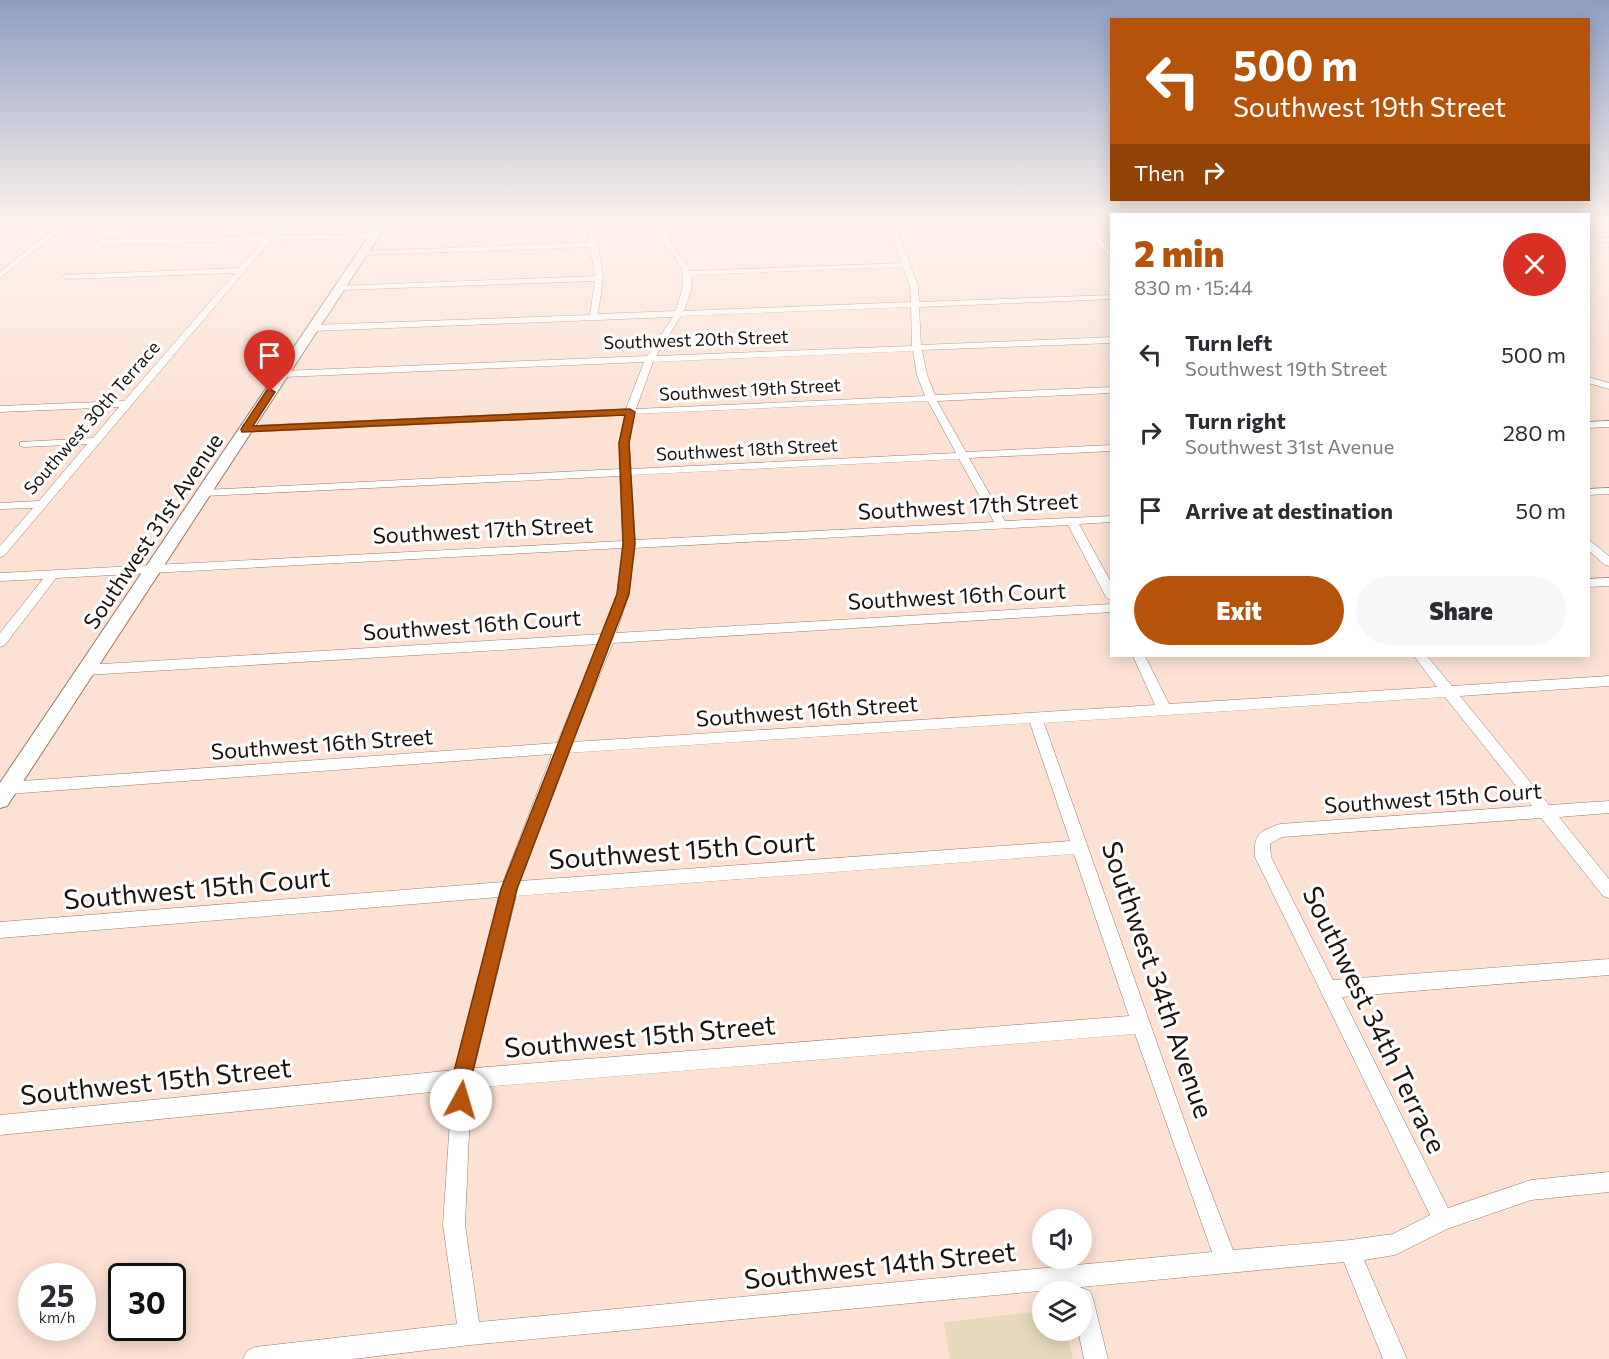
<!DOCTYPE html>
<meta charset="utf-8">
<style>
body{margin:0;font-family:Commissioner,sans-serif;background:#f7f7f7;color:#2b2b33;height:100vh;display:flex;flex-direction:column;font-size:22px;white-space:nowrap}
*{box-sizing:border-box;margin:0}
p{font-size:20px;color:#7c7c81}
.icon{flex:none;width:33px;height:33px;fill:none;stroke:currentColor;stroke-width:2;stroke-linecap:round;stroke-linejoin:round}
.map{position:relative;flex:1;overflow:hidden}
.drawer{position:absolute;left:1110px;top:213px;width:480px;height:444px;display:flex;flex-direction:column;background:#fff;border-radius:0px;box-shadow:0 3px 15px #0003}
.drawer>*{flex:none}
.hud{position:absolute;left:1110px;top:18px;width:480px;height:183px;border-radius:0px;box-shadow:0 3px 15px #0003;background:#b45309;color:#fff;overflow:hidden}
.tools{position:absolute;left:1032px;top:1209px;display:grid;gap:12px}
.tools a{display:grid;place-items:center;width:60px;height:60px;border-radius:50%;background:#fff;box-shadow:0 3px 15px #0003;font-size:30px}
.speed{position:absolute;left:18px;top:1263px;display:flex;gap:12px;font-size:30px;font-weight:700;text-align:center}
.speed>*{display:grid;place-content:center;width:78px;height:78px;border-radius:50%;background:#fff;box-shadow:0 3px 15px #0003;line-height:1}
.speed small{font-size:15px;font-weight:400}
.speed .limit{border:3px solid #111;border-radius:9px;background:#fff;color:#111}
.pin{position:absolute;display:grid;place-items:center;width:51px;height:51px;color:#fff;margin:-62px -26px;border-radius:50% 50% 50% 0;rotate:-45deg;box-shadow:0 0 6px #0007}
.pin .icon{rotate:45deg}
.me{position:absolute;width:66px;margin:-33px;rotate:6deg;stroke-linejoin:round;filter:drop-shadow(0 0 4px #0008)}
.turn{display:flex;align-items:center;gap:21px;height:126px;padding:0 24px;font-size:27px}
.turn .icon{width:78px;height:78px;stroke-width:2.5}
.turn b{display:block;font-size:42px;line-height:51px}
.then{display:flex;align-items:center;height:57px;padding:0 24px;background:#0003;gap:12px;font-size:22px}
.round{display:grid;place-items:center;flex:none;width:63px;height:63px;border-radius:32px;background:#f7f7f7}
.head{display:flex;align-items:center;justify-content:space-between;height:102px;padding:0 24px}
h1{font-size:36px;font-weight:800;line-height:45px;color:#b45309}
.primary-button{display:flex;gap:12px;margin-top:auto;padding:12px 24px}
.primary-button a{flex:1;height:69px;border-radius:36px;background:#b45309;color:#fff;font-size:24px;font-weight:800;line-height:69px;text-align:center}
.primary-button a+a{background:#f7f7f7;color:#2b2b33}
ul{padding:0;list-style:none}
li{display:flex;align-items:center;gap:18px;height:78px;padding:0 24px}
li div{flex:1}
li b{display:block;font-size:22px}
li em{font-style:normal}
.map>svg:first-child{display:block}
.green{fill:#e6dabe}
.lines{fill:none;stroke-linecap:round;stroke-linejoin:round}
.minor-casing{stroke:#977868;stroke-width:1}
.tertiary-casing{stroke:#977868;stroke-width:2}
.minor{fill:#fff;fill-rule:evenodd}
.tertiary{fill:#fff;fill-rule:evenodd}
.route{fill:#b45309;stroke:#753606;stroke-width:1.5}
.labels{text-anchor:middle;stroke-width:6;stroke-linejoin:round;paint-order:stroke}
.far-street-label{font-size:18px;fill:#1d120c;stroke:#fff}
.street-label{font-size:22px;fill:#1d120c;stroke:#fff}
.near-street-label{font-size:27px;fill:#1d120c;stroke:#fff}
</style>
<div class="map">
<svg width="1609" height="1359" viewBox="0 0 1609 1359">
<rect width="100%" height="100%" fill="#fde2d4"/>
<path class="green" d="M1042,1311V1330L1063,1331L1067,1335L1073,1359H950L944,1322Z"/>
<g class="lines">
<g class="minor-casing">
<g id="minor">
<path d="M60,224H68L0,278V272Z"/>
<path d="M277,224H284L275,236L374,234L378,236L374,238L271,240L4,556L0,557V546L33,508L0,509V503L39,501L87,444L24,447L20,446V442L93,438L119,407L0,412V406L124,401L235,273L67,279L63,277L64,275L239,268L263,241L101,244L97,242L101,240L267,236Z"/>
<path d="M590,224H598L597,232L814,224H885L882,226L668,234C670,248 683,258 690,271L902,263L888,224H895L918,286L919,302L1112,295V299L919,307L921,345L1112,337V343L922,350L927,375L935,395L1112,387V393L937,401L966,452L1112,445V451L969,458L1005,521L1112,516V522L1079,524L1112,584V601L1106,597L1068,525L634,548L629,594L616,633L1112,604V612L613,643L572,742L1155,705L1133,656H1145L1169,704L1437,687L1414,656H1427L1452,686L1609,676V686L1460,696L1549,805L1609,801V813L1559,817L1609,879V898L1603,896L1541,818L1282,837L1270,844L1271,857L1333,980L1609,959V975L1342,997L1448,1208L1531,1180L1609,1172V1192L1531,1200L1447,1229L1395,1255L1364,1260L1407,1359H1383L1344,1262L470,1345L353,1359H243L247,1351L255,1347L457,1324L443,1225L452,1090L0,1135V1115L455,1070L499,897L0,938V922L503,882L552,754L8,794L3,792L0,788L3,784L8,782L557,743L599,644L86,675L79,670L86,665L603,634L617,594L623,548L56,578L5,645L0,647V633L43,579L0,581V573L623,541L620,476L204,496L199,493L204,490L620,469L619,443L625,415L246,432L241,429L246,426L626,409L644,362L283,377L278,374L283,371L647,356L673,317L313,331L309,328L313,325L590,315L595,281L340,290L336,288L340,286L595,276L590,247L363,255L359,253L363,251L589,243ZM661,234C663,246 668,248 675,257C689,276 682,292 675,311L598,314L603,278L597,236ZM903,267L910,286L911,302L684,311L691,290L692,275ZM911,307L912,346L656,356L681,316ZM913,351L917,375L925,396L636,409L653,362ZM928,401L956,453L631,469L629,443L634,414ZM959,459L994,522L635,540L631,475ZM1445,697L1532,806L1280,824C1258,832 1254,834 1255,857L1430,1215L1393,1234L1350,1240L1233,1250L1194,1148L1044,723ZM1030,723L1070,841L520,881L567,753ZM1074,854L1129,1016L474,1068L516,896ZM1135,1034L1212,1252L479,1322L465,1225L471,1088Z"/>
<path d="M1081,224H1088L1112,253V261Z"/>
<path d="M1601,224H1609V229Z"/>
<path d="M1609,238V242L1588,243V239Z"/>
<path d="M1588,377L1609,383V389L1588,383Z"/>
<path d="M1609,421V427L1588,428V422Z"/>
<path d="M1609,488V494L1588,495V489Z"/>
<path d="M1588,539L1609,556V566L1605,565L1588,550Z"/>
<path d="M1609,578V586L1588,587V579Z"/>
<path d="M1082,1288L1090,1291L1093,1299L1108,1359H1084L1078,1330H1082V1292H1074Z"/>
</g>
</g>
<g class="tertiary-casing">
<path id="tertiary" d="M377,224H387L7,806L0,808V783Z"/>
</g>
<use href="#minor" class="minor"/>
<use href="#tertiary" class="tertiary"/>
</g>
<linearGradient id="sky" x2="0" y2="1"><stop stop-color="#8e9fc0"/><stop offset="0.54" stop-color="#fef2ec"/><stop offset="1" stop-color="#fef2ec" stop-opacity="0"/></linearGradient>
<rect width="1609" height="414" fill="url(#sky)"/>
<path class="route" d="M270,389L275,392L253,426L630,409L635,412L629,443L635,544L629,594L517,889L471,1079L470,1100L468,1107L461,1110L454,1107L451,1100L452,1079L501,889L617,594L623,544L619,443L625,415L242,432L241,429L267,390Z"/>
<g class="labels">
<g class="far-street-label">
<text transform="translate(696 340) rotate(-2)" y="6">Southwest 20th Street</text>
<text transform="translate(750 390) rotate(-3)" y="6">Southwest 19th Street</text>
<text transform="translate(92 418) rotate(-49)" y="6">Southwest 30th Terrace</text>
<text transform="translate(747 450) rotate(-3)" y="6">Southwest 18th Street</text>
</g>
<g class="street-label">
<text transform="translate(968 506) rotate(-3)" y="8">Southwest 17th Street</text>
<text transform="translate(483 530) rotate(-3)" y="8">Southwest 17th Street</text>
<text transform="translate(153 531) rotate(-56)" y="8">Southwest 31st Avenue</text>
<text transform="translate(957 596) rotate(-3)" y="8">Southwest 16th Court</text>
<text transform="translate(472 625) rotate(-4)" y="8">Southwest 16th Court</text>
<text transform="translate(807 711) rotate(-4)" y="8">Southwest 16th Street</text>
<text transform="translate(322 744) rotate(-4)" y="8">Southwest 16th Street</text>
<text transform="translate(1433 798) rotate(-4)" y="8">Southwest 15th Court</text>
</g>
<g class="near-street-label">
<text transform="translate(682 851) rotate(-4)" y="9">Southwest 15th Court</text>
<text transform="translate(197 889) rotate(-5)" y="9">Southwest 15th Court</text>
<text transform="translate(1157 980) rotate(71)" y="9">Southwest 34th Avenue</text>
<text transform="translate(1374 1020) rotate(64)" y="9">Southwest 34th Terrace</text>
<text transform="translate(640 1037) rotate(-5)" y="9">Southwest 15th Street</text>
<text transform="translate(156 1082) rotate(-6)" y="9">Southwest 15th Street</text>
<text transform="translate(880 1266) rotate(-6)" y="9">Southwest 14th Street</text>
</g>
</g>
</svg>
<div class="tools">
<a><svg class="icon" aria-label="sound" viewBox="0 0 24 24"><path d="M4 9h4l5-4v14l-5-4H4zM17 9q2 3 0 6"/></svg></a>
<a><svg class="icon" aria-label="layers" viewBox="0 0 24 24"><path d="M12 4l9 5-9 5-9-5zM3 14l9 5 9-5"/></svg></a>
</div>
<div class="speed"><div>25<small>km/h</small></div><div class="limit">30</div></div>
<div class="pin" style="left:270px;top:392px;background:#d93025"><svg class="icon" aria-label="arrive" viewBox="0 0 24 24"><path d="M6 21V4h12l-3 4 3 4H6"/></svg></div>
<svg class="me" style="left:461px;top:1100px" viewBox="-20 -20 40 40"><circle r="19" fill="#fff"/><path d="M0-13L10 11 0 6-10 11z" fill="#b45309"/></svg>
<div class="hud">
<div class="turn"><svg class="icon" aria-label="left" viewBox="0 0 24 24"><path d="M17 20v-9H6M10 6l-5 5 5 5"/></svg><div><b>500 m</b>Southwest 19th Street</div></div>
<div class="then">Then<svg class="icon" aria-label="right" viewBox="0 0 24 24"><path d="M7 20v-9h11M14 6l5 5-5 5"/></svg></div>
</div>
<section class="drawer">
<div class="head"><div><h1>2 min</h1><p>830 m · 15:44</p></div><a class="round" style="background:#d93025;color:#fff"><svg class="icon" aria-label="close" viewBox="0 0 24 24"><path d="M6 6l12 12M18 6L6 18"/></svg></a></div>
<ul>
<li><svg class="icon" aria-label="left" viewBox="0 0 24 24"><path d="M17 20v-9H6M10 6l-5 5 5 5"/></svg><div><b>Turn left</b><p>Southwest 19th Street</p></div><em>500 m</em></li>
<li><svg class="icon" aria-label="right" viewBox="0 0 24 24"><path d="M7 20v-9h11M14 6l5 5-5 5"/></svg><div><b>Turn right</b><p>Southwest 31st Avenue</p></div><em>280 m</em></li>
<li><svg class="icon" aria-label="arrive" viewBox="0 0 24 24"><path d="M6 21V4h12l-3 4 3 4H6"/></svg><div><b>Arrive at destination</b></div><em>50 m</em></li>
</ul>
<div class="primary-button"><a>Exit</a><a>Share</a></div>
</section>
</div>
